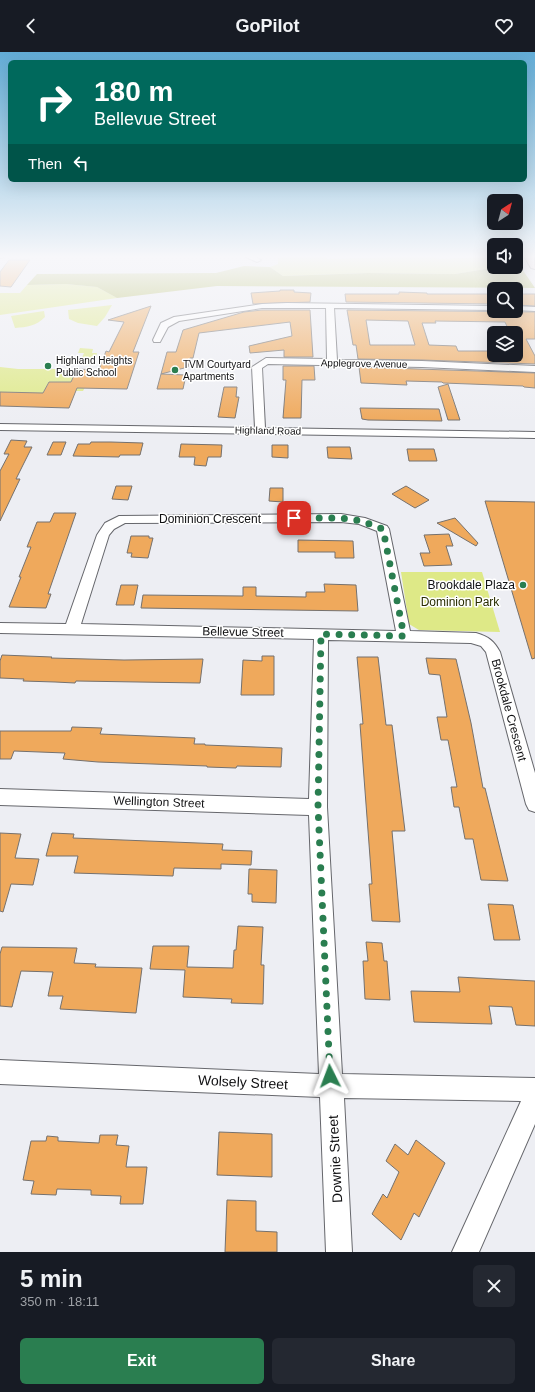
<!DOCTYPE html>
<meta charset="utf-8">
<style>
body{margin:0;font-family:Arial,sans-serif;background:#242831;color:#f1f3f6;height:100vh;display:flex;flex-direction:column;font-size:15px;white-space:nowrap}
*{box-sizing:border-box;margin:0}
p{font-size:13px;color:#9ea1a6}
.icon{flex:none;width:22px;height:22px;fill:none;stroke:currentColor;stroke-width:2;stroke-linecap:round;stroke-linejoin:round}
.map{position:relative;height:1200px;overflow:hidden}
.sheet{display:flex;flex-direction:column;background:#171b24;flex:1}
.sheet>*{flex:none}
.hud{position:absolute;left:8px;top:8px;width:519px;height:122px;border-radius:6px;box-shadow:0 4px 16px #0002;background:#00695c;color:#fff;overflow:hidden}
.needle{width:26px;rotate:36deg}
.buttons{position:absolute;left:487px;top:142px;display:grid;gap:8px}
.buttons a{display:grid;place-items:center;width:36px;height:36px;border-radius:6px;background:#171b24;box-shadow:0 4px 16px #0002;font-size:20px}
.pin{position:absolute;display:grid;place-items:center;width:34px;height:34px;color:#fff;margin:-17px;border-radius:8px;box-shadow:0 2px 6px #0006}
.me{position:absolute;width:44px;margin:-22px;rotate:357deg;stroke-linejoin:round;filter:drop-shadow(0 0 3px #0008)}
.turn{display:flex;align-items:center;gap:14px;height:84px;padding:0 20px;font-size:18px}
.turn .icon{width:52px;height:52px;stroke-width:2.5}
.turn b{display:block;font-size:28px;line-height:34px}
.then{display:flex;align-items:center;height:38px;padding:0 20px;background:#0003;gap:8px;font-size:15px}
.round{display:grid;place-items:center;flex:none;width:42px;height:42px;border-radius:6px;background:#242831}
.head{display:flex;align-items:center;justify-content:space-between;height:68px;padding:0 20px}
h1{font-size:24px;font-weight:700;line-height:30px}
.cta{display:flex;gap:8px;margin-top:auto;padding:8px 20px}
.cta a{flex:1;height:46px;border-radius:6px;background:#2a7e50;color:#fff;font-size:16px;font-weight:700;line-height:46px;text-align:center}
.cta a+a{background:#242831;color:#f1f3f6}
header{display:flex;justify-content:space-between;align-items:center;height:52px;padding:0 20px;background:#171b24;font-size:18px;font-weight:700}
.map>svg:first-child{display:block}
.green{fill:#dee987}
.forest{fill:#adb753}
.building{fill:#efa95c;stroke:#75716e;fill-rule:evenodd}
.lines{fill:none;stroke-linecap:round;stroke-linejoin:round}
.street-casing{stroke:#66676c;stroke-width:2}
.secondary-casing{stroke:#66676c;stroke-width:2}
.street{fill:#fff;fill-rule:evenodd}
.secondary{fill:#f4dadc;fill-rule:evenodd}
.route{stroke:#2a7e50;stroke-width:7;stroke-dasharray:0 12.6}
.poi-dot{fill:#2a7e50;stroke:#fff;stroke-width:1.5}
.labels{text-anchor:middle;stroke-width:3;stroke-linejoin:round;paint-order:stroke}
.far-poi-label{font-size:10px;fill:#101012;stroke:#fff;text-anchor:start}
.far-street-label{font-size:10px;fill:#101012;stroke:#fff}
.street-label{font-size:12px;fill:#101012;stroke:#fff}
.poi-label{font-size:12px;fill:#101012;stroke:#fff;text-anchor:end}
.park-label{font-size:12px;fill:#292d01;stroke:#fff}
.near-street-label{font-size:14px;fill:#101012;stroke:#fff}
</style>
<header><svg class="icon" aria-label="back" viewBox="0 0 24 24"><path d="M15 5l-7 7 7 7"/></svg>GoPilot<svg class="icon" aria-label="heart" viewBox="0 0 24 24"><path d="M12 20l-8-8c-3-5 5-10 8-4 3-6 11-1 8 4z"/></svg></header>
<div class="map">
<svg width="535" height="1200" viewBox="0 0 535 1200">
<rect width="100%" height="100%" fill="#edeef3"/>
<g class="green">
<path d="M289,204H326L327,207C363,206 399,204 435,204L438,207L494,204V215H516V207L522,217H485L455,222L368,221L283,224L270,215L278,212V206Z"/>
<path d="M66,232L97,235L117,246L0,263V241H20L27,233Z"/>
<path d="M112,253L105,265L97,274L78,271L69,267L68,258Z"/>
<path d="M44,259L45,265C36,274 27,275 15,276L11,264Z"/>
<path d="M80,296L93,297L92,301H97L94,311L80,310L84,301H78Z"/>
<path d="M0,315L18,317H77L92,322L83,339H72L76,330H49L43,341L0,340Z"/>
<path d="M401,520H482L500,580L419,578L409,572Z"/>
</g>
<path class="forest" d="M244,214L270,215L283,224L368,221L455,222L485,217H522L535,236L217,234L117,246L97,235L66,232L27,233L37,222L216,221Z"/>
<g class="building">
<path d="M9,208H30L11,235L0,234V220Z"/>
<path d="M280,238H294V240L311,241L310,250L253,252L251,241L280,239Z"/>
<path d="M399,240L427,241V242H494V252L346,250L345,242H399Z"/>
<path d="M516,242H535V254L516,253Z"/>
<path d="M151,254L133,300H139L127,337L77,336L69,356L0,354V340L43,341L49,330H71L77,317L99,318L106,299L109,300L124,270L108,268Z"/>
<path d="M262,258H310L313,305H284V298L250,301L249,294L292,284L290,270L199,281L193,306H190L188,315L161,322L167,300H176L183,278L244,260Z"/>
<path d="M347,258L535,260V287H526L535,304V312L422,308L358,307L356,293H353ZM366,268L408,269L415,293H370ZM435,269L505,270L510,281H516V292L518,296H516V303H494V296H488L489,299H458L456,294L429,293L422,271H436Z"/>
<path d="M283,314H314L315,328H302L301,366H283L286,328H283Z"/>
<path d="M359,315L535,321V336L524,335L523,334L443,331L442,330L406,329L407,333L361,331Z"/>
<path d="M161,322L186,323L183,337H157Z"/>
<path d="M448,332L460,368H448L438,335Z"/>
<path d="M224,335H237L236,345H239L235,366L218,365Z"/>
<path d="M360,356L439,357L442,369L368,368L362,367Z"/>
<path d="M11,388L27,389L24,395H32L16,427H20L0,469V419L9,402H4Z"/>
<path d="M53,390H66L61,403H47Z"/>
<path d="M91,390H111L143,391L140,403H120L119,405L73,404L78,392H90Z"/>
<path d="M181,392L222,393L221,405H208L206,414L194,413L195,405H179Z"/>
<path d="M272,393H288V406L272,405Z"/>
<path d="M327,395H350L352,407L328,406Z"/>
<path d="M407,397H434L437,409H409Z"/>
<path d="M116,434H132L128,448L112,447Z"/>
<path d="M406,434L429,448L415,456L392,442Z"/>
<path d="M270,436H283V450L269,449Z"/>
<path d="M485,449L535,450V606L532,607Z"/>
<path d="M54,461H76L48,542H51L46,556L9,555L21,525H19L31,495H27L37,470H50Z"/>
<path d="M455,466L478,491L476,494L437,471Z"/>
<path d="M449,482L453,494H446L452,513L424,514L420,501H430L424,483Z"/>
<path d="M131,484H149V486H153L148,506L131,505L132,501H127Z"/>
<path d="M298,488L353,489L354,506H335V500H298Z"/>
<path d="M324,532L356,533L358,559L141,556L143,543L243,544V535H256V544L306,545V540H325Z"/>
<path d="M121,533H138L134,553H116Z"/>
<path d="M2,603L52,605L51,606L124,608L203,607L200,631L76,629L75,631L55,630L23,629L24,627L0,626V609Z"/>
<path d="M262,604H274V643H241L243,608L262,609Z"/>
<path d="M357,605H378L386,673H392L405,779H392L400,870L372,869L369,832H372L360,672H363Z"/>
<path d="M426,606L456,607L471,671L483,736H485L508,829L481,828L473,787H465L459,755H454L451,735H457L448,688H441L437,665H447L440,623L429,622Z"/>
<path d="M72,675L102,676L100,682L195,686L194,692H205V693L282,696L281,715L237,714L236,716L207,715V714L98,710L63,707L65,701L14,699L11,707H0V679H71Z"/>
<path d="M0,781L21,782L15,806L39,807L33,833L11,832L3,860L0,859Z"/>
<path d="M52,781L74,782L73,786L223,792L222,798L252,799L251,813L221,812V817L174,816L173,824L74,821L78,804H46Z"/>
<path d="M249,817L277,818L276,851L252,850V842H248Z"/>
<path d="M488,852L513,853L520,888H494Z"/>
<path d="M238,874L263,875L261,913H264L263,952L231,951L232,947L183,945L185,918L150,917L153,894H189L187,915L233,916L234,898H236Z"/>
<path d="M366,890L382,891L384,909H387L390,948L365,947L363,909H368Z"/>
<path d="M2,895L77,896L74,911L96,912L95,915L142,916L136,961L60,957L63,944H48L53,920L21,919L12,955L0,954V902Z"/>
<path d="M458,925L535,929V974L516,973L512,955L489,954L492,972L414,970L411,939L460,940Z"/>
<path d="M219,1080L272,1082V1125L217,1123Z"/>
<path d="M100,1083H118L116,1093L129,1094L126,1115H147L143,1152H120L121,1144L91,1143V1138L57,1137L56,1143L31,1142L34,1129L23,1128L31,1089H46L47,1084L58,1085V1089L99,1091Z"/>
<path d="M416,1088L445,1111L419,1165L414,1161L401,1188L372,1162L383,1142L387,1146L399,1120L386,1109L395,1092L408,1103Z"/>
<path d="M227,1148L256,1149V1179L277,1180V1200H225Z"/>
</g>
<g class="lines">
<g class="street-casing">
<g id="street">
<path d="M0,204H7L0,206Z"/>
<path d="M244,204H254L261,208L257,210Z"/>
<path d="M287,251L494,254V258L334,256L337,308L422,309L535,314V320L422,315L268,312L262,316L265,376L535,380V386L0,378V372L255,376L252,315L266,306L327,307L326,256H262L179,269L168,275L160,290H154L153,288L161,271L174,265L262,252Z"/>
<path d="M516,254L535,255V259L516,258Z"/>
<path d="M341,462L365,466L387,474L389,477L410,579L476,581C489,585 494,589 500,600L535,721V760L529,758L526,752L486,600L481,594L471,591L328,588L327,755L342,1022L535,1026V1072L479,1200H452L521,1049L344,1046L352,1200H326L320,1045L0,1032V1008L319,1022L309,763L0,753V737L309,747L314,587L0,581V571L66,572L97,483L105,471L119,464ZM341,470L359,472L377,479L396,579L81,572L109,483L114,477L125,471Z"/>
</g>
</g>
<g class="secondary-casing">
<path id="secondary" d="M524,204H534L535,217L531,216Z"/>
</g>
<use href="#street" class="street"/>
<use href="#secondary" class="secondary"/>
</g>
<linearGradient id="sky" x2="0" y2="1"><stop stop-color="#62acd6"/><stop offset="0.55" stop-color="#f7f7fa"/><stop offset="1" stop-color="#f7f7fa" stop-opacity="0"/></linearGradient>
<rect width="535" height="372" fill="url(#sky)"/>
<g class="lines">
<path class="route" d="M294,466H341L361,469L383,477L404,584L321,582L318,755L330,1024"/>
</g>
<g class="poi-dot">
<circle cx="48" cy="314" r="4"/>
<circle cx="175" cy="318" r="4"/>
<circle cx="523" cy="533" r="4"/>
</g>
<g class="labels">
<g class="far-poi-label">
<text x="56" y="312">Highland Heights<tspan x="56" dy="12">Public School</tspan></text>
<text x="183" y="316">TVM Courtyard<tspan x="183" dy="12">Apartments</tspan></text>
</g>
<g class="far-street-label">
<text transform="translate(364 311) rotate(1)" y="4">Applegrove Avenue</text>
<text transform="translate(268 378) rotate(1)" y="4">Highland Road</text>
</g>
<g class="street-label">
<text x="210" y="471">Dominion Crescent</text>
<text transform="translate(243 580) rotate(1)" y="4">Bellevue Street</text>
<text transform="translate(509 658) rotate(75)" y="4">Brookdale Crescent</text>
<text transform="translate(159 750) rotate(2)" y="4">Wellington Street</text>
</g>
<g class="poi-label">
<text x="515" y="537">Brookdale Plaza</text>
</g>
<g class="park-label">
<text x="460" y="554">Dominion Park</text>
</g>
<g class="near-street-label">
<text transform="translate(243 1030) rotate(3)" y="5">Wolsely Street</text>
<text transform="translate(335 1107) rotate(-93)" y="5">Downie Street</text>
</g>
</g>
</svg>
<div class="buttons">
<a><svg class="needle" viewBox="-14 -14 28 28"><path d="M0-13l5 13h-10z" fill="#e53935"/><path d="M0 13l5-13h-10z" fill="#9ea1a6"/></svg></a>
<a><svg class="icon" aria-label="sound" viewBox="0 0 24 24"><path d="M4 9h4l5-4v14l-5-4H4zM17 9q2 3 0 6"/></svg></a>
<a><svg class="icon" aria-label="search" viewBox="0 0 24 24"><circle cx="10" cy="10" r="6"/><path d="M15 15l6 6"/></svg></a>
<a><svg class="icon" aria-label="layers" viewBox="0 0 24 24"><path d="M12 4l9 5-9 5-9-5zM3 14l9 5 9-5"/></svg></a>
</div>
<div class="pin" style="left:294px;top:466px;background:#d93025"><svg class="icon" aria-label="arrive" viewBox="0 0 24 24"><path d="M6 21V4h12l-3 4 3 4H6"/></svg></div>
<svg class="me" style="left:330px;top:1024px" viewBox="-20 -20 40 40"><path d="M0-17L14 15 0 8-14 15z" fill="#2a7e50" stroke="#fff" stroke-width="4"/></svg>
<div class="hud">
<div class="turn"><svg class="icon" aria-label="right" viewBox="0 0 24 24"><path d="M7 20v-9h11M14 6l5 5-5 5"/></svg><div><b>180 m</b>Bellevue Street</div></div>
<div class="then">Then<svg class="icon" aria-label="left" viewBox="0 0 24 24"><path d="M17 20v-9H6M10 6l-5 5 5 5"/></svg></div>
</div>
</div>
<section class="sheet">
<div class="head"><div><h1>5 min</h1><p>350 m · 18:11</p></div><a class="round"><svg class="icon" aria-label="close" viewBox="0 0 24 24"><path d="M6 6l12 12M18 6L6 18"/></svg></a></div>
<div class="cta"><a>Exit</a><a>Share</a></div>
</section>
